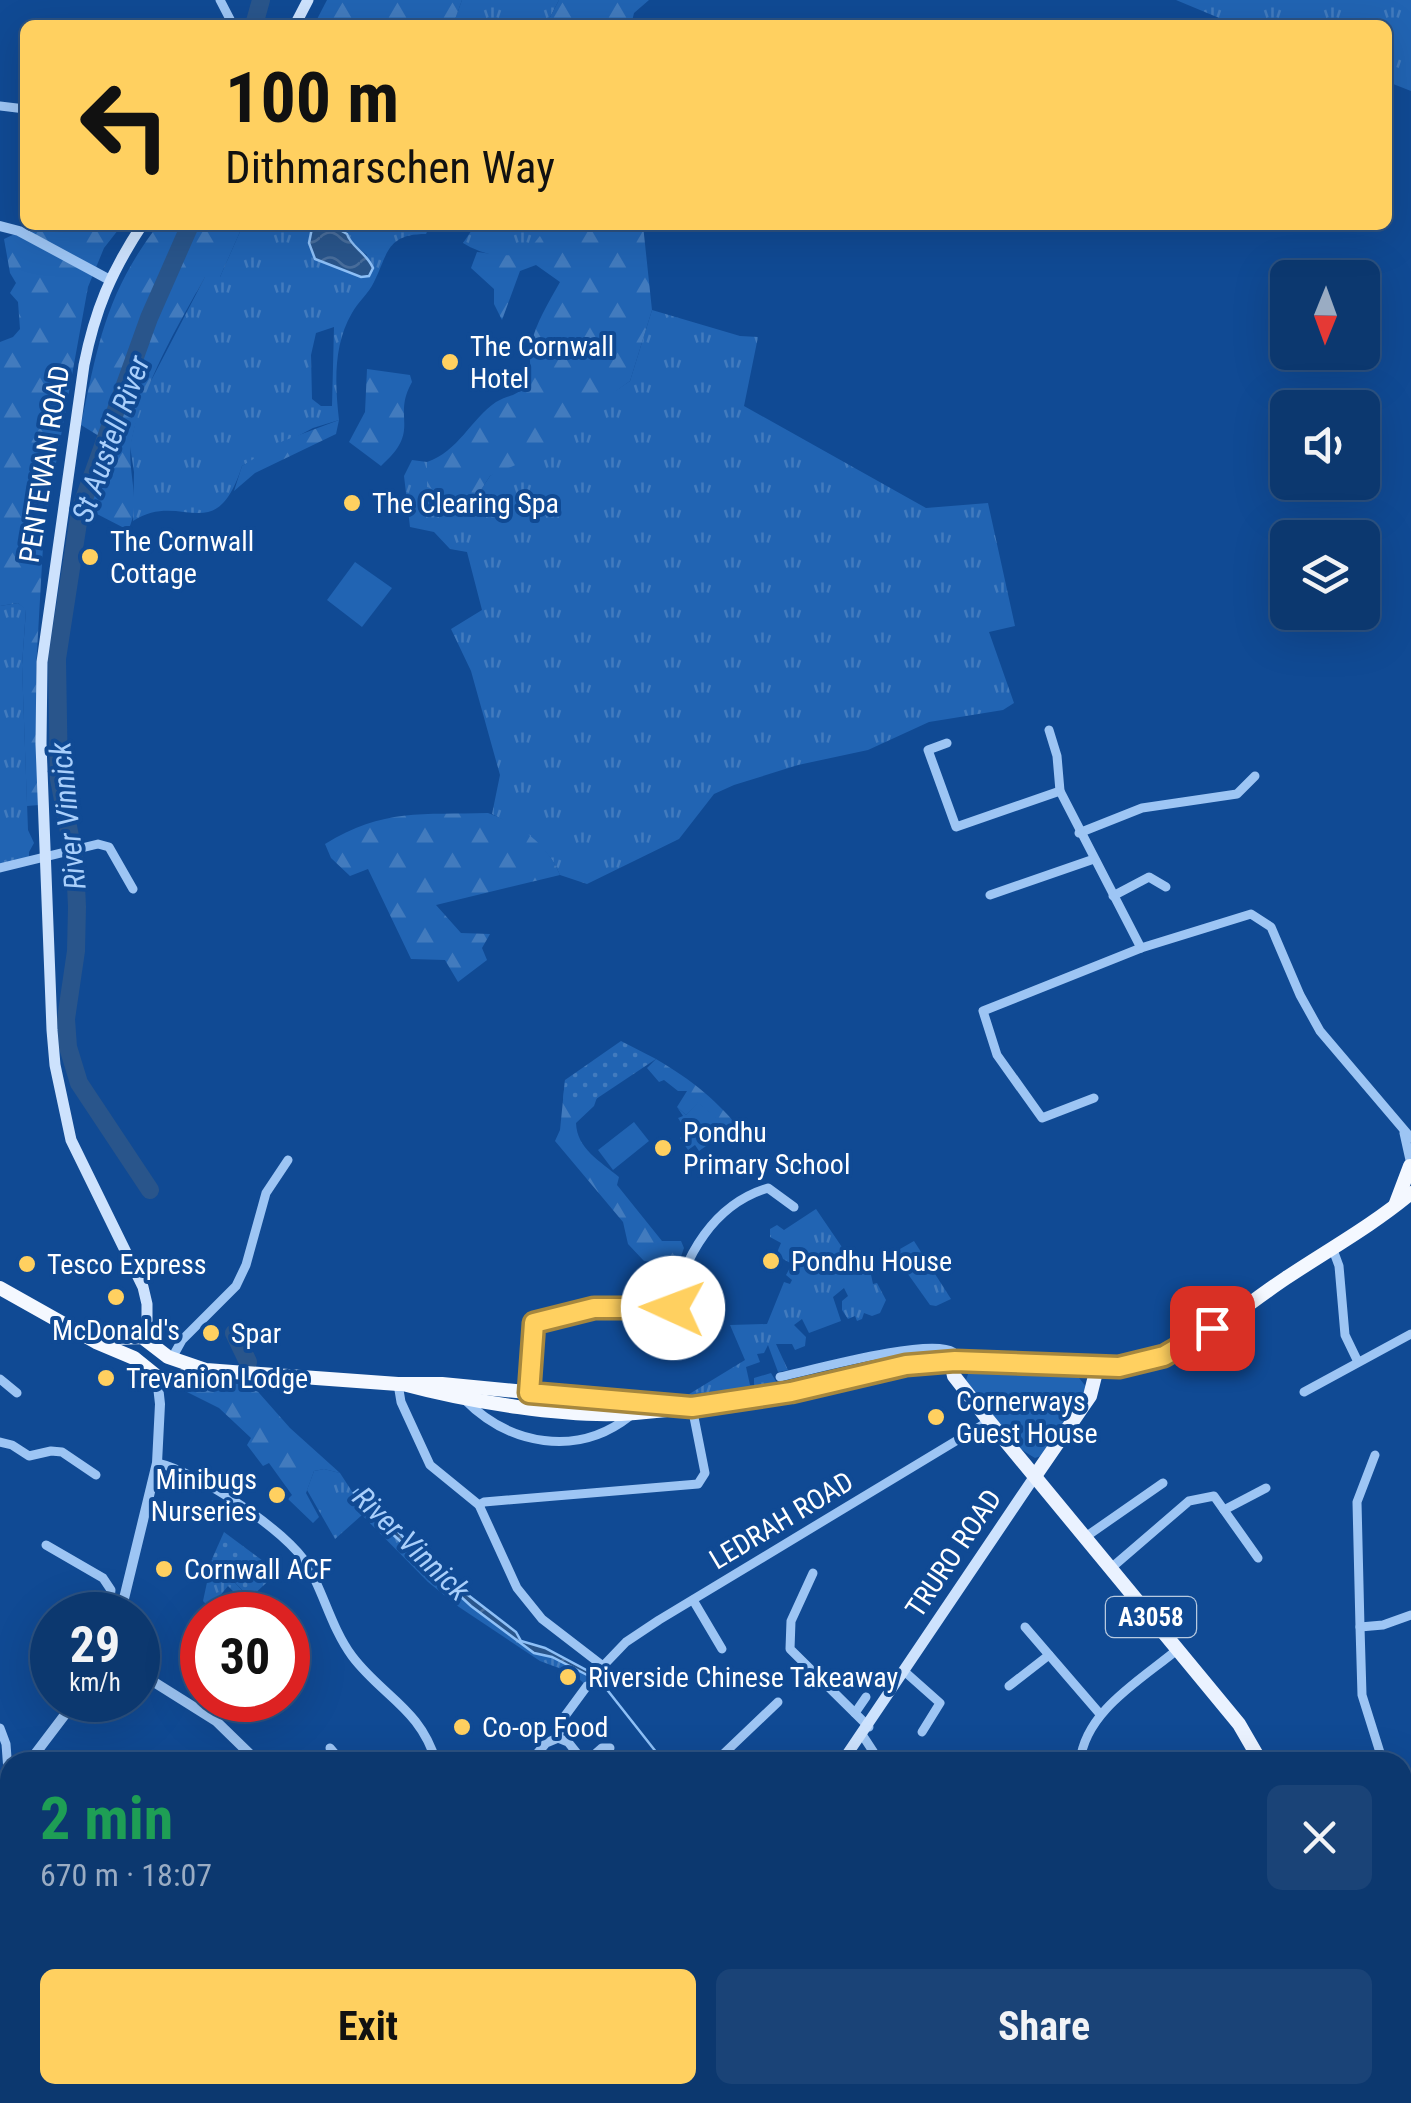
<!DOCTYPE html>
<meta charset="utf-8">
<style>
body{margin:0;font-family:"Roboto Condensed",sans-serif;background:#1a4377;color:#f1f3f6;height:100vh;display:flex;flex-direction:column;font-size:38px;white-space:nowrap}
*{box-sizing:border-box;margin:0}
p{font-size:32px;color:#9aacc3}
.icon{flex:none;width:55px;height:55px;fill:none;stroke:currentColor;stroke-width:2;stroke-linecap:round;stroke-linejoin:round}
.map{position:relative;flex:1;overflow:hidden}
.details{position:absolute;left:0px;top:1752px;width:1412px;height:352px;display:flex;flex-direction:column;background:#0c386f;border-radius:30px 30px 0 0;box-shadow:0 10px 40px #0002,0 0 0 2px #2c5282}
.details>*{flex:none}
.top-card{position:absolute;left:20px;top:20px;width:1372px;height:210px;border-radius:15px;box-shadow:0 10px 40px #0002,0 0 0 2px #2c5282;background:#ffd060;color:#111;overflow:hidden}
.needle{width:65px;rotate:181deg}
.fabs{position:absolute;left:1270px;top:260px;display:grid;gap:20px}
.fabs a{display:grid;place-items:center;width:110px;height:110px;border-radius:15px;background:#0c386f;box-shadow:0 10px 40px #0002,0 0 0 2px #2c5282;font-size:50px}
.speed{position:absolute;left:30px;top:1592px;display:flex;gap:20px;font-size:50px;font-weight:700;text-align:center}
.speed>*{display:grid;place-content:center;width:130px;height:130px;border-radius:50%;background:#0c386f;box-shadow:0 10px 40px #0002,0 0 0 2px #2c5282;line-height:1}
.speed small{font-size:25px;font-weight:400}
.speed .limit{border:15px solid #d22;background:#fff;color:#111}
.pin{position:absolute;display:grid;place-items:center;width:85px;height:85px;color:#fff;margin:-42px;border-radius:20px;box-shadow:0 5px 15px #0006}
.me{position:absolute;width:110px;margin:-55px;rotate:272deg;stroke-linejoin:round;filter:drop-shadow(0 0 8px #0008)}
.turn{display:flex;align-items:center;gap:35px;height:210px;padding:0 40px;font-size:45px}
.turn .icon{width:130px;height:130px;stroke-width:2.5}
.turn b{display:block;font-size:70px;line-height:85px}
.round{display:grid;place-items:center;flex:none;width:105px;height:105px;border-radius:15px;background:#1a4377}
.summary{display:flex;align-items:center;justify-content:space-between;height:170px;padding:0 40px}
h1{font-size:60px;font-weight:700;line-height:75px;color:#1e9e55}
.button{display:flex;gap:20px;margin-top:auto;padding:20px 40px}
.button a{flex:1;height:115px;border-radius:15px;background:#ffd060;color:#111;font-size:40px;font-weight:700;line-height:115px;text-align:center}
.button a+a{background:#1a4377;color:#f1f3f6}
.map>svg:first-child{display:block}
.grass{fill:url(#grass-tufts);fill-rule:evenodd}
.forest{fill:url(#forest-firs)}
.park{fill:#2164b3}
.garden{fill:url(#garden-dots)}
.water{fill:url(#water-waves);stroke:#8ec0f7;stroke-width:2.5}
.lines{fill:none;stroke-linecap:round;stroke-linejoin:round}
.stream{stroke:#8ec0f7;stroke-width:2.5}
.river{stroke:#29558b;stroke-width:18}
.minor{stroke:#9dc5f4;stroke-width:9}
.tertiary{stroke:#9dc5f4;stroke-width:10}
.secondary{stroke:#cde2fd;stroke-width:11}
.primary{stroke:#eaf2ff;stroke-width:14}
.trunk{stroke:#f4f8ff;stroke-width:14}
.route-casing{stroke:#a6873e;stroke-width:25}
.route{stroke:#ffd060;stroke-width:18}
.poi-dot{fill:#ffd060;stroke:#104a94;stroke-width:4}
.labels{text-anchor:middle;stroke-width:8;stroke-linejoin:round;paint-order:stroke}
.shield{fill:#104a94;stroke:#b7c9df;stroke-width:2.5}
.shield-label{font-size:25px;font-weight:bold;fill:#fff}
.poi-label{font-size:28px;fill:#fff;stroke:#104a94;text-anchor:start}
.street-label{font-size:28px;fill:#fff;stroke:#104a94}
.water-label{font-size:30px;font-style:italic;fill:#a9cffb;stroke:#104a94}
</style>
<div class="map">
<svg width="1411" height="2103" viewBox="0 0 1411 2103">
<defs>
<pattern id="grass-tufts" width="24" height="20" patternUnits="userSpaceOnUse" patternTransform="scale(2.5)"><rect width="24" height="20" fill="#2164b3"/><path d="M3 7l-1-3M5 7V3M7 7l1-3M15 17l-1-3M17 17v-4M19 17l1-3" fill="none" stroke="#427bbe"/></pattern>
<pattern id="forest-firs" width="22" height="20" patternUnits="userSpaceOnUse" patternTransform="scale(2.5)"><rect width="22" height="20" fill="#2164b3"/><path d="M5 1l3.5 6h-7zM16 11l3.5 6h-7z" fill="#427bbe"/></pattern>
<pattern id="garden-dots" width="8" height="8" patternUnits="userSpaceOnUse" patternTransform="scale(2.5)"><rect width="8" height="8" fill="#2164b3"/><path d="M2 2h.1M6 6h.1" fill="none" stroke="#427bbe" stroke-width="1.8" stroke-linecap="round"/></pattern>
<pattern id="water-waves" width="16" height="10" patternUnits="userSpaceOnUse" patternTransform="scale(2.5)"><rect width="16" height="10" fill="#29558b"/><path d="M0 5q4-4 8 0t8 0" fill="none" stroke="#496e9c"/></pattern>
</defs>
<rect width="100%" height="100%" fill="#104a94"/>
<g class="grass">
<path d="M462,0H559L546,25H453Z"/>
<path d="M1176,0H1411V91L1388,82V25H1236Z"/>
<path d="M243,225H430L426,234C386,234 388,254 374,282C369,293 358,302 352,313C333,345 335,385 339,420L313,428L242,466C215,550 182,489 133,521L134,472L130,446L140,402L205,277H220ZM333,226L347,234L349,240L367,255L361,276L312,252L309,236ZM334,327L332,406H321L312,399L311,355L316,333Z"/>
<path d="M482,225H547C543,232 539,241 533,247C517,265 480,254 463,243L474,227Z"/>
<path d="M652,310L740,336L758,337L744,406L926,508L988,503L1015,626L989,632L1014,703L1003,710L929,722L868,750L798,765L734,785L714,794L679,839L587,884L560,875C548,845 520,828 492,814L500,775L471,671L451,629L482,610L467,552L450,549L434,532L410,527L404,476L412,460L427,462V487L477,496L490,476L630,381Z"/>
<path d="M18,603L26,609L22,665L28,830L34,843L29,852V858L0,865V606Z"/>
<path d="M816,1209L861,1275L870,1270L873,1284L877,1283L886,1300L880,1313L872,1316L864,1313L862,1319L857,1321L855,1316L848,1319L842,1310V1301L848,1296L844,1288L833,1297L841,1321L809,1333L802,1319L794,1325L806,1337L805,1346L795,1350L792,1344H776L788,1370L778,1372L768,1345L764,1353L757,1354L760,1362L746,1367L750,1385H754V1378L771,1373L777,1383L855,1365L862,1367C811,1378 764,1394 712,1398C670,1402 630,1399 588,1396H686L745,1360L730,1325L767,1324L784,1282L790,1284L792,1280L786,1275L792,1264L776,1255L781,1243L770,1237V1229L777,1225L784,1230Z"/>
<path d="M914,1241L951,1299L936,1306L930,1305L893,1253Z"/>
<path d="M324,1469L340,1473L353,1493L387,1529L438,1578L534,1653L552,1657L591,1677L586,1685L572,1673L540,1661L459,1607L428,1582L362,1515L335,1539L307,1490L314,1471Z"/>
<path d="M212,1559L266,1615H256L228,1586L210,1608L203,1601Z"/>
</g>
<g class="forest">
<path d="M327,0H462L453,25H314Z"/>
<path d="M559,0H649L634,13L631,25H546Z"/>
<path d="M34,225H122L104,248L88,287L44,529L36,669L39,805L27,806L22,665L26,610L18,603L0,606V342L13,337L20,329L18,302L10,293L16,283L10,273L4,239Z"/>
<path d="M158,225H243L220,277H205C178,325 143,385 132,439C125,468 143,502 128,530L95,513L88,525L83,521L91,492L112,444L81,425C98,344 106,293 158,225Z"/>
<path d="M547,225H643L652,310L630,381L590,410L543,453L490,476L477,496L462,501L427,487V462C459,451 470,420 496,402C509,394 517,398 527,382C534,369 527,357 531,345C536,322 549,302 560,282L536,265L520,271L502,320L494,304V289L471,268L477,252C517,257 525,261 547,225Z"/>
<path d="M367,369L410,375L412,382C391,419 423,429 381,466L349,442L365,412Z"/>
<path d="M339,420L336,434L255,473L234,491L242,466L283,441Z"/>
<path d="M488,813C520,825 547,843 560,875L436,905L461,933L490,934L482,948L487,960L458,982L445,960L411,959L368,869L350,876L331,858L325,844C383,808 423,815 488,813Z"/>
<path d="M656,1059C692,1080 718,1101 744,1134L727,1128L698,1103L686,1115L677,1107L687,1091H678L664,1080L659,1082L647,1068Z"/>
<path d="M565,1080L600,1089L594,1106L576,1123C577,1149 600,1161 619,1177L617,1185L662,1241H681L684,1248L677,1268L660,1262L644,1261L628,1244L623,1222L555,1141L560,1130Z"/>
<path d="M198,1381L252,1385L290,1428L340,1473L324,1469L314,1471L306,1493L319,1517L313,1523L288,1499L292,1495L269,1463L263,1466L247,1445L251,1438L219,1408L181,1389L184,1383Z"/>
</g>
<g class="park">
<path d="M355,562L392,588L362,627L327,600Z"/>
<path d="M698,1102L730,1129L699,1151L695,1145L688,1150L680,1138L687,1132L678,1118L683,1116L677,1107L686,1115Z"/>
<path d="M634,1122L649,1141L613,1170L598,1150Z"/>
<path d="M976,1368L1076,1374L1087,1388L1044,1455L1035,1458C1005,1442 985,1407 966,1380L969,1371Z"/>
</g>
<g class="garden">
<path d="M621,1041L656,1059L596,1099H563L565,1080Z"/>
<path d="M224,1532L278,1572L250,1598L212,1559Z"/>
</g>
<g class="water">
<path d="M324,225L333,226L347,234C351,247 366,252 373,268L369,276L361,277L315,259L309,243L312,228Z"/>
<path d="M358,1490L433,1568L516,1632L521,1641L545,1648L588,1671L591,1677L552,1657L534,1653L471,1606L387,1529L354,1493Z"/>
</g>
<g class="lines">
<g class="stream">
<path d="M592,1675L601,1682L664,1762"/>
<path d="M902,2103V2095"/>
</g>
<g class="river">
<path d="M254,25L261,0"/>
<path d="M150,1190L79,1083L68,1047L66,1019L76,951L77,907L75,863L59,779L57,659L80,510L149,318L190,225"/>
<path d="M234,1333L248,1362"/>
</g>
<g class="minor">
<path d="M220,0L233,25"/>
<path d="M0,106L25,109"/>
<path d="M1049,730L1057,756L1060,791L1141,948"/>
<path d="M947,743L928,750L956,827L1060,791"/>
<path d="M1079,833L1142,808L1237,794L1255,776"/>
<path d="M0,868L98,844L109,847L133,889"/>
<path d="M990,895L1094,859"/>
<path d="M1113,896L1149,877L1166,887"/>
<path d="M1094,1098L1042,1118L997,1055L983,1011L1141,948L1251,914L1271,927L1300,995L1320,1031L1411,1138"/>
<path d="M1404,1133L1410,1160"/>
<path d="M1332,1247L1339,1266L1345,1335L1358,1362"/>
<path d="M172,1358L182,1340L236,1286L246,1265L266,1193L288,1160"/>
<path d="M780,1377C812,1370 931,1337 953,1352L955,1361"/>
<path d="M0,1379L17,1393"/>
<path d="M398,1384L401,1402L430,1465L479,1505L517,1588L542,1619L603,1666L626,1642L659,1620L989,1421"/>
<path d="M1304,1392L1411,1334"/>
<path d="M529,1393L533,1323L594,1308H673C684,1256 714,1204 768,1188L794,1207"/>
<path d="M464,1399C509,1445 577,1458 630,1416"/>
<path d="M0,1442L12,1445L29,1456L51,1451L62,1452L96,1475"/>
<path d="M1375,1455L1357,1502L1360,1627L1362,1695L1383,1762"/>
<path d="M157,1463C197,1472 287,1530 308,1566C324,1594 332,1629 352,1656C382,1696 421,1709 436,1762"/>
<path d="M479,1505L484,1502L698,1484L705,1473L692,1407"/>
<path d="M1224,1510L1266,1488"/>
<path d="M1084,1538L1163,1483"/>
<path d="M46,1545L103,1578L111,1590L108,1615"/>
<path d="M1110,1569L1189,1501L1214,1496L1258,1558"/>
<path d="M813,1573L791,1621L790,1649L869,1727"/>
<path d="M693,1600L722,1649"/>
<path d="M1025,1627L1100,1714"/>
<path d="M1360,1627L1383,1625L1411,1615"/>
<path d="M904,1671L940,1703L922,1732"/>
<path d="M1009,1686L1049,1655"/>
<path d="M855,1713L866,1697"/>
<path d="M0,1728L6,1744L9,1785"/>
<path d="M863,1736L880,1762"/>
<path d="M558,1738L562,1720L587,1686"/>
<path d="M558,1738L568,1742L584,1762"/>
<path d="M330,1748L342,1762"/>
<path d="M530,1762L546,1743L558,1738"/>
<path d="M586,1762L602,1748H610"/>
<path d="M715,1762L778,1702"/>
<path d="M1080,1762C1085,1711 1141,1680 1178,1649"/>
<path d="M1402,1783L1411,1791"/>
<path d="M1402,1824L1411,1814"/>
<path d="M1402,1848L1404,1860L1411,1867"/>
<path d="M0,1857L10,1877"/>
<path d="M0,1904L10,1897"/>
<path d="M0,1935L8,1953"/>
<path d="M0,1967L8,1953"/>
<path d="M0,2056L10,2062"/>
<path d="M63,2095L68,2103"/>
<path d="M792,2095L799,2103"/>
<path d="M976,2095L977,2103"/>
<path d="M1046,2095L1051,2103"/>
<path d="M598,2103L599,2095"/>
<path d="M771,2103L777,2095"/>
<path d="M1128,2103L1130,2095"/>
<path d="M1247,2103L1252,2095"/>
</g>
<g class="tertiary">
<path d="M0,226L19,231L108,279"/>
<path d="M120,1615L157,1463L160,1404L157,1377"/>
<path d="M138,1672L216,1721L258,1762"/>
<path d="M29,1762L76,1700"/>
<path d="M0,1795L10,1784"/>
</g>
<g class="secondary">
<path d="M295,25L308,0"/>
<path d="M142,225C111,272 95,310 84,365L42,662L41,744L52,1030L55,1065L71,1140L143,1287L147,1304V1342"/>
<path d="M842,1762L1035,1476"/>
<path d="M413,2095L420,2103"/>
</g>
<g class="primary">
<path d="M951,1362L954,1376L989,1421L1239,1724L1261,1762"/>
<path d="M1035,1476L1090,1396L1097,1368"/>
<path d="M1402,2016L1411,2017"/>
</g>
<g class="trunk">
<path d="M1396,1203L1410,1166"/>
<path d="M0,1288L96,1342L134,1358L160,1379L170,1380L197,1371"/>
<path d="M82,1331L114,1338L142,1337L168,1357L206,1370L398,1384H442L653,1404"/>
<path d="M403,1384C466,1401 570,1419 635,1413C685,1409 735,1402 785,1393C842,1382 897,1363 955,1361C1019,1359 1089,1381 1151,1361C1200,1345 1244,1306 1286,1278C1328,1250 1373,1225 1411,1193"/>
</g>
</g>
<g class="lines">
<g class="route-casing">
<path id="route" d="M673,1308H594L534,1323L529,1393L692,1407L791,1392L906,1365L955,1361L1119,1367L1164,1356L1212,1328"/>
</g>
<use href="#route" class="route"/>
</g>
<g class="poi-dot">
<circle cx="450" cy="362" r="10"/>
<circle cx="352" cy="503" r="10"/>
<circle cx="90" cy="557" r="10"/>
<circle cx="663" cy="1148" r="10"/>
<circle cx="771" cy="1261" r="10"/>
<circle cx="27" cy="1264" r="10"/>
<circle cx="116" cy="1297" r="10"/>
<circle cx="211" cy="1333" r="10"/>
<circle cx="106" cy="1378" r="10"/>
<circle cx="936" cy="1417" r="10"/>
<circle cx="277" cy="1495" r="10"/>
<circle cx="164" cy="1569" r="10"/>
<circle cx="568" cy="1677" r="10"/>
<circle cx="462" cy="1727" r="10"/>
</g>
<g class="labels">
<rect class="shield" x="1106" y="1597" width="90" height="40" rx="8"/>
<g class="shield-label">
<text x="1151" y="1626">A3058</text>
</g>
<g class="poi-label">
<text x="470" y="356">The Cornwall<tspan x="470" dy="32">Hotel</tspan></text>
<text x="372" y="513">The Clearing Spa</text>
<text x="110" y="551">The Cornwall<tspan x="110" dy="32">Cottage</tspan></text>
<text x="683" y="1142">Pondhu<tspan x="683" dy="32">Primary School</tspan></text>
<text x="791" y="1271">Pondhu House</text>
<text x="47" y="1274">Tesco Express</text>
<text x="116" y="1340" text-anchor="middle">McDonald's</text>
<text x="231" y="1343">Spar</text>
<text x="126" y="1388">Trevanion Lodge</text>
<text x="956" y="1411">Cornerways<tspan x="956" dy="32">Guest House</tspan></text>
<text x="257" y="1489" text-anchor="end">Minibugs<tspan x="257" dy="32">Nurseries</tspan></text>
<text x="184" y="1579">Cornwall ACF</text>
<text x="588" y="1687">Riverside Chinese Takeaway</text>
<text x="482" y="1737">Co-op Food</text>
</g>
<g class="street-label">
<text transform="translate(44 464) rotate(-81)" y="10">PENTEWAN ROAD</text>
<text transform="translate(781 1520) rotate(-31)" y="10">LEDRAH ROAD</text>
<text transform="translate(953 1553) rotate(-56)" y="10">TRURO ROAD</text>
</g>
<g class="water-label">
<text transform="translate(111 439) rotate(-70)" y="10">St Austell River</text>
<text transform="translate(68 816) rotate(-96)" y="10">River Vinnick</text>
<text transform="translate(411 1544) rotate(44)" y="10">River Vinnick</text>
</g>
</g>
</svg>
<div class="fabs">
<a><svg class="needle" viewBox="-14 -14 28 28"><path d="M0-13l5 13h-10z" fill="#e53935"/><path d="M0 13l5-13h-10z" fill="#9aacc3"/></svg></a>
<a><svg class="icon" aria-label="sound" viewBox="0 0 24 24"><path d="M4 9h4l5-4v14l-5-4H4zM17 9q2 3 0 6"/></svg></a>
<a><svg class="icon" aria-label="layers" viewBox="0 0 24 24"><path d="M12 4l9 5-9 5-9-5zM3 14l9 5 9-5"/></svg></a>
</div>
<div class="speed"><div>29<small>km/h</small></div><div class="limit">30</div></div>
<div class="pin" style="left:1212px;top:1328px;background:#d93025"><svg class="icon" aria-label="arrive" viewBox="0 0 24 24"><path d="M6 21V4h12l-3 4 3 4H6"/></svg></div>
<svg class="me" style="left:673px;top:1308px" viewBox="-20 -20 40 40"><circle r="19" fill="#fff"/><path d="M0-13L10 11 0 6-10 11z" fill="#ffd060"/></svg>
<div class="top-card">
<div class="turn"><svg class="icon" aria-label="left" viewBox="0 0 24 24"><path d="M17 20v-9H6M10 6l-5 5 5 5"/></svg><div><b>100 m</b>Dithmarschen Way</div></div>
</div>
<section class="details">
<div class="summary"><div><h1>2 min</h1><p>670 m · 18:07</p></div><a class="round"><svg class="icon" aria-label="close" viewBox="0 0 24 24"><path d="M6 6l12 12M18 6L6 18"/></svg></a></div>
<div class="button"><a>Exit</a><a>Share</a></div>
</section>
</div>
